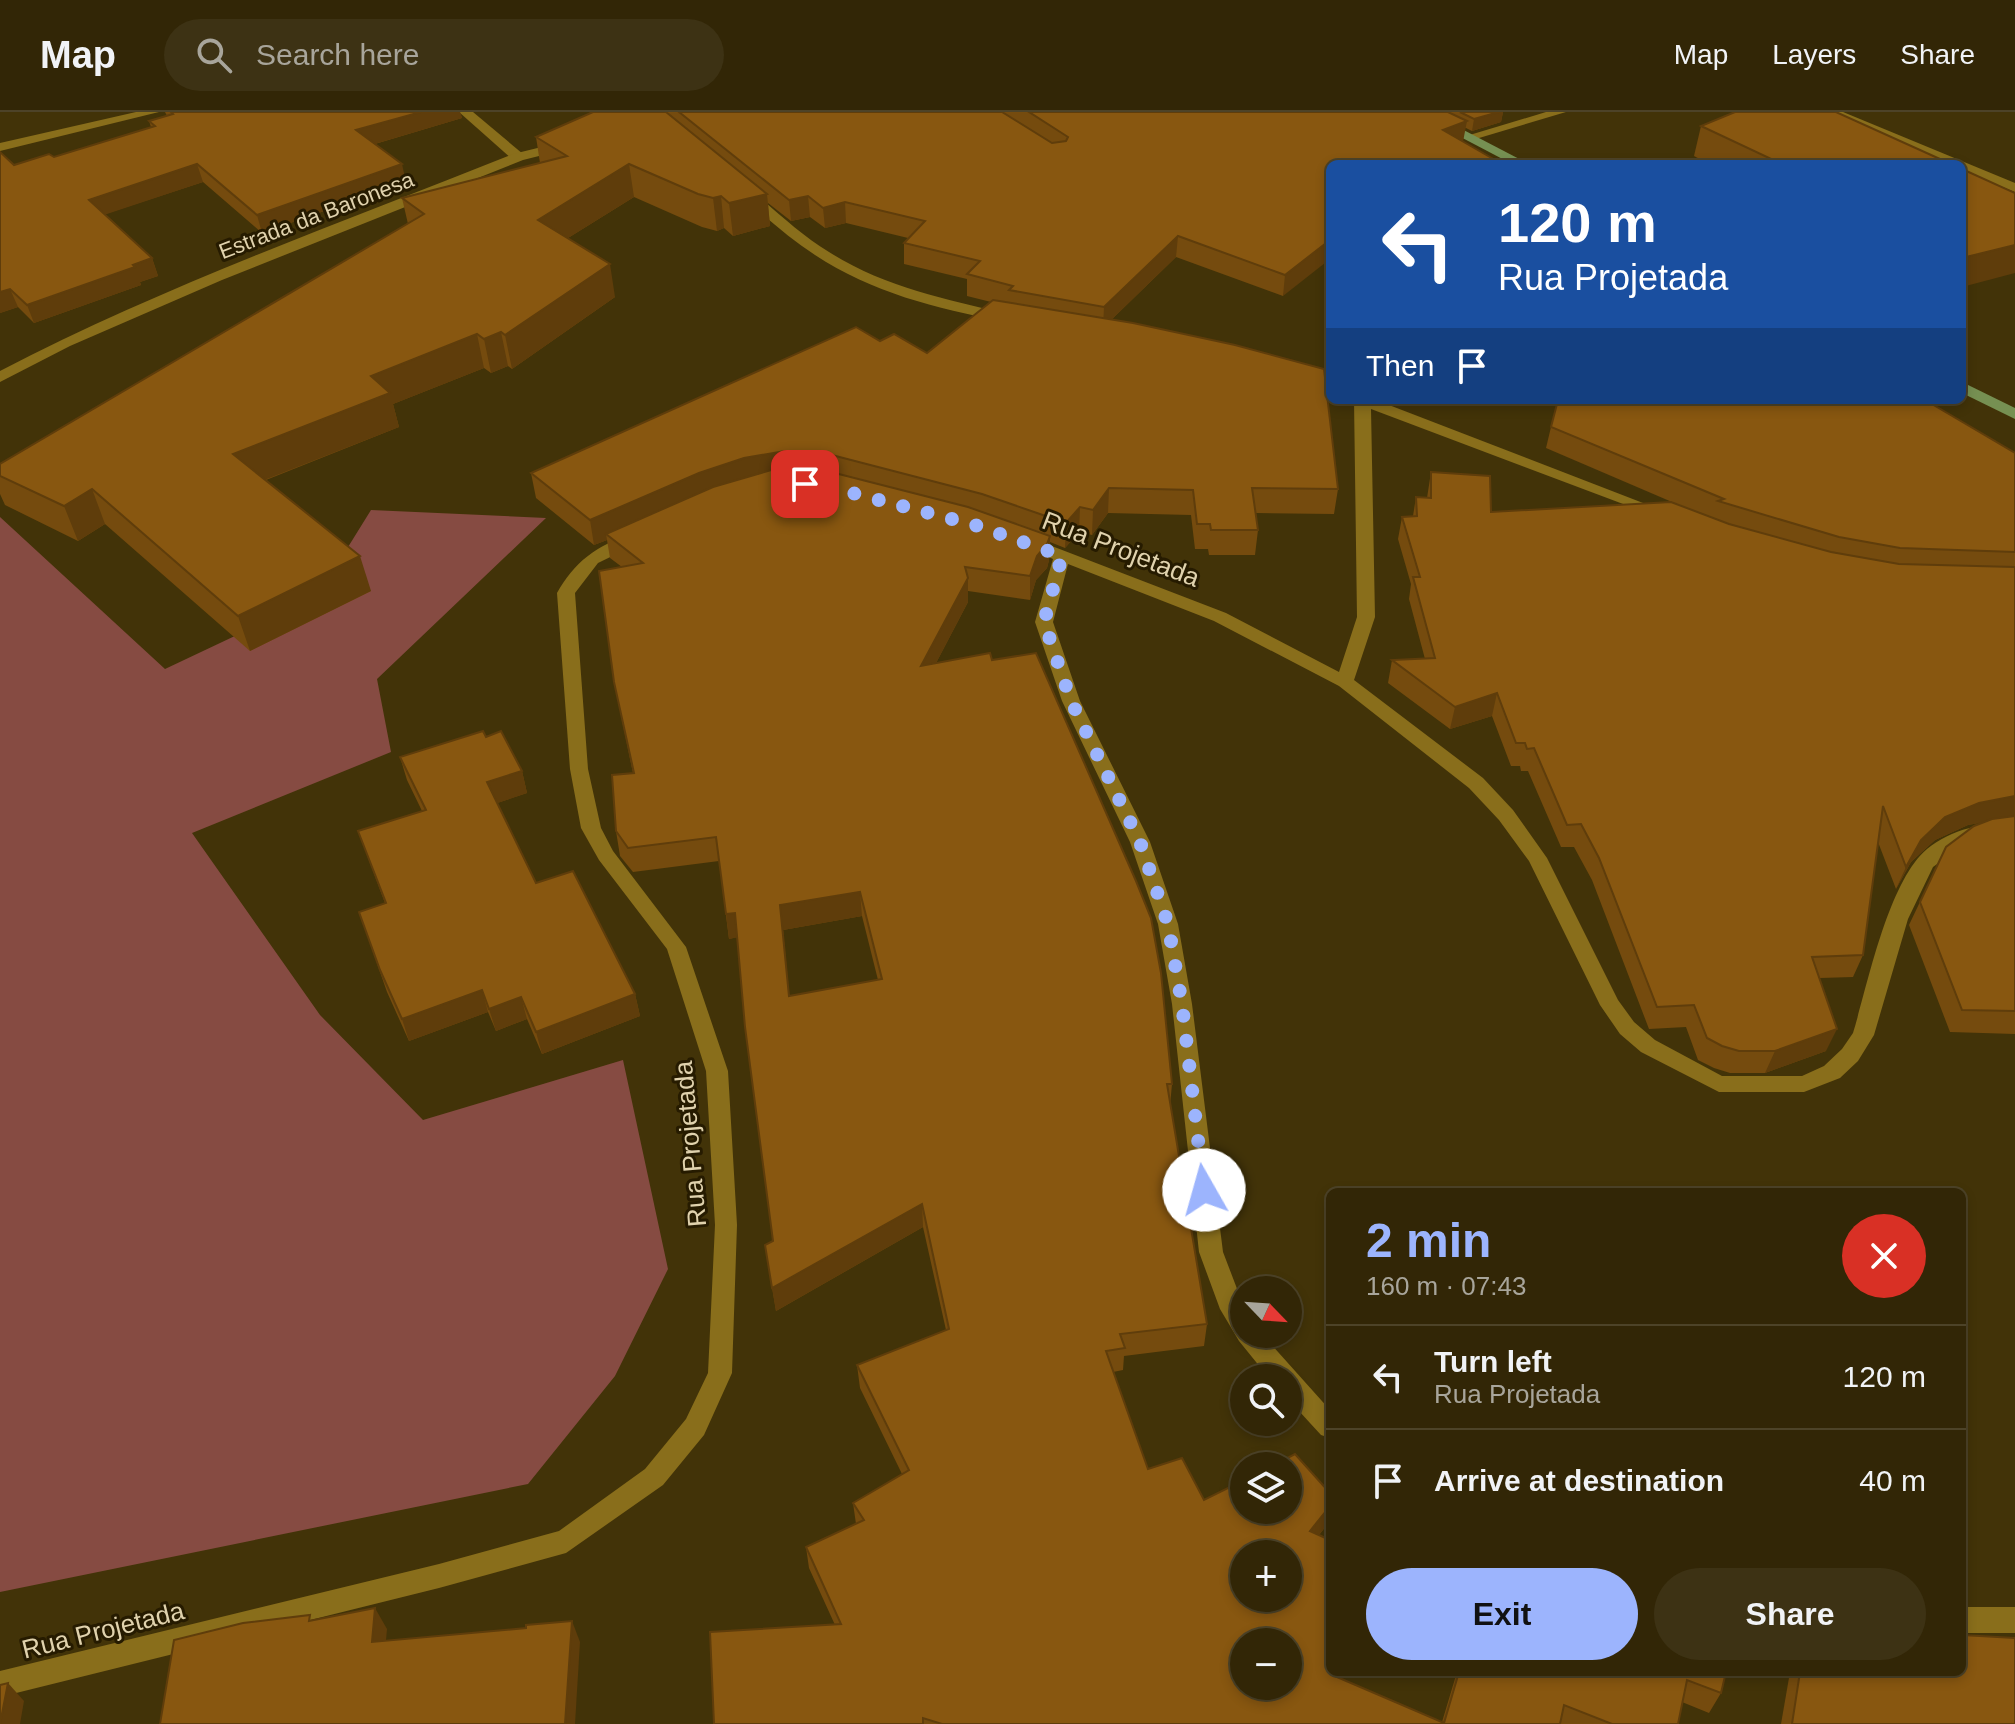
<!DOCTYPE html>
<meta charset="utf-8">
<style>
body{margin:0;font-family:Helvetica,sans-serif;background:#3d3214;color:#f1f3f6;height:100vh;display:flex;flex-direction:column;font-size:30px;white-space:nowrap}
*{box-sizing:border-box;margin:0}
p{font-size:26px;color:#a8a59b}
.icon{flex:none;width:44px;height:44px;fill:none;stroke:currentColor;stroke-width:2;stroke-linecap:round;stroke-linejoin:round}
.map{position:relative;flex:1;overflow:hidden}
.sheet{position:absolute;left:1326px;top:1076px;width:640px;height:488px;display:flex;flex-direction:column;background:#322606;border-radius:12px;box-shadow:0 4px 12px #0003,0 0 0 2px #4d4328}
.sheet>*{flex:none}
.top-card{position:absolute;left:1326px;top:48px;width:640px;height:244px;border-radius:12px;box-shadow:0 4px 12px #0003,0 0 0 2px #4d4328;background:#1a4fa0;color:#fff;overflow:hidden}
.needle{width:52px;rotate:115deg}
.controls{position:absolute;left:1230px;top:1164px;display:grid;gap:16px}
.controls a{display:grid;place-items:center;width:72px;height:72px;border-radius:50%;background:#322606;box-shadow:0 4px 12px #0003,0 0 0 2px #4d4328;font-size:40px}
.pin{position:absolute;display:grid;place-items:center;width:68px;height:68px;color:#fff;margin:-34px;border-radius:16px;box-shadow:0 4px 12px #0006}
.me{position:absolute;width:88px;margin:-44px;rotate:353deg;stroke-linejoin:round;filter:drop-shadow(0 0 6px #0008)}
.turn{display:flex;align-items:center;gap:28px;height:168px;padding:0 40px;font-size:36px}
.turn .icon{width:104px;height:104px;stroke-width:2.5}
.turn b{display:block;font-size:56px;line-height:68px}
.then{display:flex;align-items:center;height:76px;padding:0 40px;background:#0003;gap:16px;font-size:30px}
.round{display:grid;place-items:center;flex:none;width:84px;height:84px;border-radius:42px;background:#3d3214}
.headline{display:flex;align-items:center;justify-content:space-between;height:136px;padding:0 40px}
h1{font-size:48px;font-weight:800;line-height:60px;color:#9cb4fd}
.cta{display:flex;gap:16px;margin-top:auto;padding:16px 40px}
.cta a{flex:1;height:92px;border-radius:48px;background:#9cb4fd;color:#111;font-size:32px;font-weight:800;line-height:92px;text-align:center}
.cta a+a{background:#3d3214;color:#f1f3f6}
ul{padding:0;list-style:none}
li{display:flex;align-items:center;gap:24px;height:104px;padding:0 40px;border-top:2px solid #4d4328}
li div{flex:1}
li b{display:block;font-size:30px}
li em{font-style:normal}
header{display:flex;align-items:center;gap:48px;box-sizing:border-box;height:112px;padding:0 40px;background:#322606;border-bottom:2px solid #4d4328}
header strong{font-size:38px}
nav{display:flex;gap:44px;margin-inline-start:auto;font-size:28px}
.search{width:560px;height:72px;background:#3d3214;display:flex;align-items:center;gap:20px;box-sizing:border-box;padding:0 28px;border-radius:44px;color:#a8a59b;font-size:30px}
.map>svg:first-child{display:block}
.green{fill:#864b42}
.lines{fill:none;stroke-linecap:round;stroke-linejoin:round}
.lane{fill:#896e1b;fill-rule:evenodd}
.street{fill:#896e1b;fill-rule:evenodd}
.secondary{fill:#896e1b;fill-rule:evenodd}
.primary{fill:#769052;fill-rule:evenodd}
.wall{fill:#754b0e;fill-rule:evenodd}
.shaded-wall{fill:#5f3d0b}
.building{fill:#885710;stroke:#5f3d0b;stroke-width:2;fill-rule:evenodd}
.route{stroke:#9cb4fd;stroke-width:14;stroke-dasharray:0 25.2}
.labels{text-anchor:middle;stroke-width:6;stroke-linejoin:round;paint-order:stroke}
.far-street-label{font-size:22px;fill:#e0d2ad;stroke:#261b00}
.street-label{font-size:26px;fill:#e0d2ad;stroke:#261b00}
</style>
<header>
<strong>Map</strong>
<div class="search"><svg class="icon" aria-label="search" viewBox="0 0 24 24"><circle cx="10" cy="10" r="6"/><path d="M15 15l6 6"/></svg>Search here</div>
<nav><a>Map</a><a>Layers</a><a>Share</a></nav>
</header>
<div class="map">
<svg width="2015" height="1612" viewBox="0 0 2015 1612">
<rect width="100%" height="100%" fill="#423308"/>
<path class="green" d="M371,398L546,406L377,567L391,640L192,721L320,903L423,1008L623,948L668,1157L615,1264L528,1372L0,1480V405L165,557L317,485Z"/>
<g class="lines">
<g class="lane">
<path d="M1546,0H1566L1469,29L1463,25Z"/>
<path d="M1826,0H1843L2015,71V80L1962,59V52H1947Z"/>
</g>
<g class="street">
<path d="M136,0H159L0,39V31Z"/>
<path d="M459,0H473L523,42V48H513Z"/>
<path d="M742,79H752C777,100 801,123 829,140C884,175 945,187 1007,202L1009,205L1002,209C937,197 871,180 815,143C789,126 766,105 742,85Z"/>
<path d="M1354,288H1376L1669,401L1661,406L1655,404L1371,297L1375,505L1354,568L1483,666L1513,698L1547,746L1618,888L1634,910L1655,928L1722,964H1802L1824,954L1842,937L1853,921C1868,872 1888,770 1927,737C1951,717 1985,711 2015,708V722L1980,727L1962,734L1933,755L1908,807L1874,923L1858,949L1840,966L1804,980H1719L1641,940L1620,922L1600,893L1529,749L1499,708L1469,676L1339,574L1214,509L1068,452L1053,510L1080,589L1150,730L1178,812L1192,892L1223,1140L1244,1195V1222H1262L1330,1298V1326L1321,1323L1288,1287V1266H1269L1239,1229L1220,1197L1199,1140L1172,892L1158,812L1130,730L1062,589L1035,510L1053,447L1017,430L1019,426H1031L1226,501L1339,560L1357,505Z"/>
<path d="M631,423L639,428L637,432L598,451L575,481L588,657L601,716L613,739L686,835L728,959L737,1113L732,1261L704,1323L663,1373L566,1441L439,1476L0,1585V1559L439,1452L559,1419L645,1357L686,1307L708,1261L715,1113L706,959L667,837L599,748L581,716L570,657L557,481C574,451 597,432 631,423Z"/>
<rect x="1962" y="1495" width="53" height="26"/>
</g>
<path class="secondary" d="M562,30L567,31V37L523,48L222,168L70,234L0,270V259C165,173 341,111 513,42Z"/>
<g class="primary">
<path d="M1413,0H1429L1529,52H1512Z"/>
<path d="M1962,270L2015,296V307L1962,281Z"/>
</g>
</g>
<g class="wall">
<path d="M165,0H460L462,6L375,32L406,70L262,121L203,70L105,102L152,146L158,164L140,170L141,173L34,211L18,195L0,201L54,45L151,15L149,9L167,4Z"/>
<path d="M593,0H1503L1501,10L1472,19L1466,16L1330,52L1283,184L1176,145L1112,207L1338,377L1334,402L1256,401L1258,418L1255,443H1209L1208,437H1195L1191,403L1108,401L1092,423L1079,420L1065,436L1050,430L1049,448L1047,456L1036,468L1030,488L968,479V490L936,551L992,548L1172,972L1170,994L1207,1212L1204,1234L1124,1244L1123,1258L1113,1260L1148,1357L1204,1388L1330,1381V1409L1319,1423L1330,1560H1333L1332,1563L1442,1610L1457,1560H1726L1721,1581L1709,1601L1682,1590L1678,1612H714L835,1513L809,1456L806,1435L856,1412L853,1391L902,1362L860,1276L857,1253L946,1218L923,1115L776,1199L765,1133L773,1129L737,825L729,827L719,749L633,760L620,744L616,719L633,661L614,570L622,455L610,446L607,428L594,433L536,386L531,361L880,229L927,241L991,190L967,184V167L904,152V131L908,126L846,111L825,116L810,105L791,109L768,91L770,114L733,124L724,116L717,119L702,115L634,85L568,126L615,185L512,257L508,254L491,261L484,256L393,292L399,315L266,368L371,479L250,539L105,412L78,429L5,393L0,382V352L408,112L402,86L540,51L536,25ZM862,804L878,868L789,884L783,818Z"/>
<path d="M1701,14L1951,52H1709L1694,44Z"/>
<path d="M1551,315L2015,341V922L1950,920L1909,813L1946,735L1984,710L1968,713L1935,728L1911,750L1896,777L1878,730L1863,843L1853,865L1820,866L1826,939L1765,961H1730L1714,956L1698,948L1686,915L1649,917L1592,768L1574,735H1561L1528,659H1521L1520,654H1511L1492,604L1450,617L1388,571L1392,548L1425,547L1409,487L1411,472L1398,427L1402,405L1413,404L1416,385L1427,386L1431,360L1491,400L1679,393L1546,336Z"/>
<path d="M486,625L522,659L527,681L497,691L536,771L635,882L640,904L542,942L527,907L496,919L488,900L409,929L387,880L359,800L385,791L358,719L422,699L407,668L400,645Z"/>
<path d="M1790,1560H1962L2015,1612H1781Z"/>
</g>
<g class="shaded-wall">
<path d="M421,0H460L462,6L361,36L356,18Z"/>
<path d="M1499,0H1503L1501,10L1472,19L1474,7Z"/>
<path d="M1467,9L1463,30L1443,18Z"/>
<path d="M197,52L203,70L95,106L89,88Z"/>
<path d="M402,52L406,70L262,121L257,103Z"/>
<path d="M629,52L634,85L544,141L538,108Z"/>
<path d="M767,82L770,114L733,124L729,91Z"/>
<path d="M721,84L724,116L717,119L713,86Z"/>
<path d="M808,84L810,105L791,109L789,88Z"/>
<path d="M845,90L846,111L825,116L823,96Z"/>
<path d="M1178,124L1176,145L1103,216L1104,195Z"/>
<path d="M1330,128V147L1283,184L1285,163Z"/>
<path d="M2015,133V161L1962,175V146Z"/>
<path d="M152,146L158,164L140,170L141,173L34,211L27,193Z"/>
<path d="M610,152L615,185L512,257L505,223Z"/>
<path d="M10,177L18,195L0,201V180Z"/>
<path d="M501,220L508,254L491,261L484,227Z"/>
<path d="M477,222L484,256L393,292L399,315L244,376L233,342L371,264Z"/>
<path d="M785,339L787,364L606,422L607,428L594,433L590,408L699,361L744,346Z"/>
<path d="M1109,376L1108,401L1092,423L1093,398Z"/>
<path d="M92,377L105,412L78,429L64,394Z"/>
<path d="M1080,395L1079,420L1065,436L1066,411Z"/>
<path d="M1050,424L1049,448L1047,456L1036,468L1030,488V464L1037,444Z"/>
<path d="M360,444L371,479L250,539L238,504Z"/>
<path d="M968,466V490L922,578L921,554Z"/>
<path d="M1497,581L1492,604L1450,617L1455,595Z"/>
<path d="M522,659L527,681L492,693L487,670Z"/>
<path d="M2015,684V705L1968,713L1935,728L1911,750L1896,777L1906,755L1921,728L1945,705L1979,691Z"/>
<path d="M860,780L862,804L783,818L792,908L780,793Z"/>
<path d="M735,801L739,825L729,827L726,802Z"/>
<path d="M482,878L488,900L409,929L402,907Z"/>
<path d="M635,882L640,904L542,942L536,920Z"/>
<path d="M521,885L527,907L496,919L489,897Z"/>
<path d="M1837,917L1826,939L1765,961L1775,939Z"/>
<path d="M922,1092L923,1115L776,1199L772,1176Z"/>
<path d="M1330,1394V1409L1305,1440L1310,1419Z"/>
<path d="M375,1496L387,1517L384,1551L372,1530Z"/>
<path d="M572,1509L580,1530L575,1612H565Z"/>
<path d="M8,1571L24,1589L20,1612H0Z"/>
</g>
<g class="building">
<path d="M171,0H421L356,18L402,52L257,103L197,52L89,88L152,146L133,153L135,155L27,193L10,177L0,180V40L14,53L49,42L54,45L155,14L149,9L173,2Z"/>
<path d="M593,0H666L767,82L729,91L721,84L713,86L698,82L629,52L538,108L610,152L505,223L501,220L484,227L477,222L371,264L390,281L233,342L360,444L238,504L92,377L64,394L0,364V352L424,102L402,86L567,44L536,25Z"/>
<path d="M679,0H1002L1052,31L1066,29L1068,25L1029,0H1448L1467,9L1443,18L1502,52H1330V128L1285,163L1178,124L1104,195L1009,178L1013,174L967,162L980,149L904,131L925,109L845,90L823,96L808,84L789,88Z"/>
<path d="M1460,0H1499L1474,7Z"/>
<path d="M1735,0H1836L1951,52H1782L1701,14Z"/>
<path d="M1962,57L2015,81V133L1962,146Z"/>
<path d="M993,188L1133,211L1235,233L1324,257L1338,377L1252,376L1258,418H1211L1210,412H1197L1193,378L1109,376L1093,398L1080,395L1066,411L982,382L828,342L785,339L744,346L699,361L590,408L531,361L856,215L880,229L894,222L927,241Z"/>
<path d="M1558,288H1925L2015,341V440L1900,436L1839,425L1718,389L1724,387L1551,315Z"/>
<path d="M778,356L827,359L968,395L1050,424L1047,432L1037,444L1030,464L965,455L968,466L921,554L990,541L992,548L1036,541L1136,769L1151,806L1161,861L1172,972H1167L1207,1212L1120,1222L1125,1236L1106,1239L1148,1357L1182,1346L1204,1388L1244,1368V1398H1288V1354H1272L1295,1342L1330,1381V1394L1310,1419L1330,1428V1562L1444,1611L1459,1560H1726L1721,1581L1687,1568L1678,1612H1612L1564,1593L1560,1612H942L923,1606V1612H714L710,1520L841,1512L806,1435L864,1408L853,1391L909,1358L857,1253L949,1217L922,1092L772,1176L765,1133L773,1129L745,915L735,801L726,802L716,725L628,736L616,719L612,663L634,661L614,570L599,459L643,451L606,422L713,375ZM860,780L882,867L789,884L780,793ZM1244,1442H1288V1486H1244ZM1244,1530H1288V1574H1244Z"/>
<path d="M1431,360L1490,364L1491,400L1671,390L1729,412L1831,440L1899,452L2015,455V684L1979,691L1945,705L1921,728L1906,755L1883,694L1863,843L1812,845L1837,917L1775,939H1739L1722,934L1707,926L1694,893L1657,895L1599,746L1581,712L1567,713L1534,636L1527,637L1525,631H1516L1497,581L1455,595L1392,548L1435,546L1413,465H1420L1402,405L1417,404L1416,385L1431,386Z"/>
<path d="M483,619L486,625L501,619L522,659L487,670L536,771L573,759L635,882L536,920L521,885L489,897L482,878L402,907L380,858L359,800L386,791L358,719L426,698L400,645Z"/>
<path d="M2015,704V899L1962,898L1920,790L1946,735L1974,714L1992,707Z"/>
<path d="M375,1496L372,1530L526,1516V1513L572,1509L565,1612H160L174,1528L243,1511L310,1503L309,1509Z"/>
<path d="M1962,1523L2015,1526V1612H1792L1800,1560H1962Z"/>
<path d="M8,1571L0,1612V1573Z"/>
</g>
<g class="lines">
<path class="route" d="M805,372L829,375L975,413L1062,444L1044,510L1071,589L1140,730L1168,812L1182,892L1204,1078"/>
</g>
<g class="labels">
<g class="far-street-label">
<text transform="translate(316 103) rotate(-21)" y="8">Estrada da Baronesa</text>
</g>
<g class="street-label">
<text transform="translate(1121 437) rotate(21)" y="9">Rua Projetada</text>
<text transform="translate(690 1032) rotate(-95)" y="9">Rua Projetada</text>
<text transform="translate(103 1518) rotate(-14)" y="9">Rua Projetada</text>
</g>
</g>
</svg>
<div class="controls">
<a><svg class="needle" viewBox="-14 -14 28 28"><path d="M0-13l5 13h-10z" fill="#e53935"/><path d="M0 13l5-13h-10z" fill="#a8a59b"/></svg></a>
<a><svg class="icon" aria-label="search" viewBox="0 0 24 24"><circle cx="10" cy="10" r="6"/><path d="M15 15l6 6"/></svg></a>
<a><svg class="icon" aria-label="layers" viewBox="0 0 24 24"><path d="M12 4l9 5-9 5-9-5zM3 14l9 5 9-5"/></svg></a>
<a>+</a>
<a>−</a>
</div>
<div class="pin" style="left:805px;top:372px;background:#d93025"><svg class="icon" aria-label="arrive" viewBox="0 0 24 24"><path d="M6 21V4h12l-3 4 3 4H6"/></svg></div>
<svg class="me" style="left:1204px;top:1078px" viewBox="-20 -20 40 40"><circle r="19" fill="#fff"/><path d="M0-13L10 11 0 6-10 11z" fill="#9cb4fd"/></svg>
<div class="top-card">
<div class="turn"><svg class="icon" aria-label="left" viewBox="0 0 24 24"><path d="M17 20v-9H6M10 6l-5 5 5 5"/></svg><div><b>120 m</b>Rua Projetada</div></div>
<div class="then">Then<svg class="icon" aria-label="arrive" viewBox="0 0 24 24"><path d="M6 21V4h12l-3 4 3 4H6"/></svg></div>
</div>
<section class="sheet">
<div class="headline"><div><h1>2 min</h1><p>160 m · 07:43</p></div><a class="round" style="background:#d93025;color:#fff"><svg class="icon" aria-label="close" viewBox="0 0 24 24"><path d="M6 6l12 12M18 6L6 18"/></svg></a></div>
<ul>
<li><svg class="icon" aria-label="left" viewBox="0 0 24 24"><path d="M17 20v-9H6M10 6l-5 5 5 5"/></svg><div><b>Turn left</b><p>Rua Projetada</p></div><em>120 m</em></li>
<li><svg class="icon" aria-label="arrive" viewBox="0 0 24 24"><path d="M6 21V4h12l-3 4 3 4H6"/></svg><div><b>Arrive at destination</b></div><em>40 m</em></li>
</ul>
<div class="cta"><a>Exit</a><a>Share</a></div>
</section>
</div>
